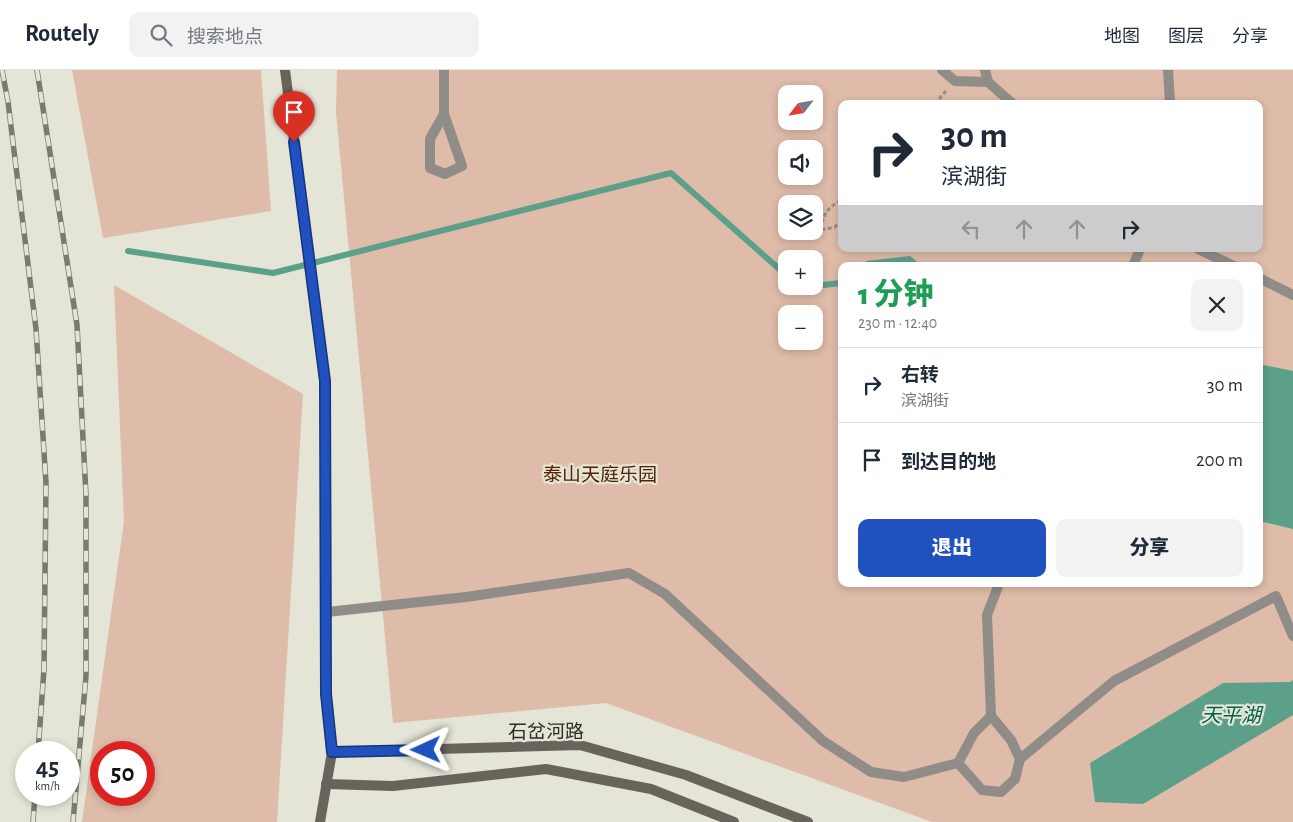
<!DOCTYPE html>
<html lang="zh">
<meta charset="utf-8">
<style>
body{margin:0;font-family:"Alegreya Sans","Noto Sans SC",sans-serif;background:#f2f2f3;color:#1f2937;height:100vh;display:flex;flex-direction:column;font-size:19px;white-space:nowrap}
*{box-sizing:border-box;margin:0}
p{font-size:16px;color:#747a83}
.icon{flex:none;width:28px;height:28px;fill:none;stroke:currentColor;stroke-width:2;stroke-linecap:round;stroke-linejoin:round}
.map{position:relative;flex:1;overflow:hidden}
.panel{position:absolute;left:838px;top:192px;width:425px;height:325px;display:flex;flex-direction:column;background:#fff;border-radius:10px;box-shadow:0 2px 8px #0003}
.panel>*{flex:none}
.hud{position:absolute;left:838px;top:30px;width:425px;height:152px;border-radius:10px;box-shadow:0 2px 8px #0003;background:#fff;color:#1f2937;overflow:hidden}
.needle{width:32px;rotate:239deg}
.fabs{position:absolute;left:778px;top:15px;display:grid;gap:10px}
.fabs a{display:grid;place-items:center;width:45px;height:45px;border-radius:10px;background:#fff;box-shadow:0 2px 8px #0003;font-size:25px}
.speed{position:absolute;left:15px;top:671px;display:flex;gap:10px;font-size:25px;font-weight:700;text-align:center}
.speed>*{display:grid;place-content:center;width:65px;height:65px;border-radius:50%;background:#fff;box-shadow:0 2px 8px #0003;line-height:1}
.speed small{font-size:12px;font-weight:400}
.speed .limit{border:8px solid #d22;background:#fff;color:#111}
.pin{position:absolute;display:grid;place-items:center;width:42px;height:42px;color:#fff;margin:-51px -21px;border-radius:50% 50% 50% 0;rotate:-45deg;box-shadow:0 0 5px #0007}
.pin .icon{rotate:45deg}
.me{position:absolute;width:55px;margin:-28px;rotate:269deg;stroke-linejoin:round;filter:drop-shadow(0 0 4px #0008)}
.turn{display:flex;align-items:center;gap:18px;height:105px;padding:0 20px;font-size:22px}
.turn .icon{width:65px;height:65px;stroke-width:2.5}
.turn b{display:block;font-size:35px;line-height:42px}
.lanes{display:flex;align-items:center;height:48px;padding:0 20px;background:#0003;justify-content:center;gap:25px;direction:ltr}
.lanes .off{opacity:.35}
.round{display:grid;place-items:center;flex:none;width:52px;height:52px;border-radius:10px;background:#f2f2f3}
.summary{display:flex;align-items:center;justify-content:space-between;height:85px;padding:0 20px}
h1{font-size:30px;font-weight:800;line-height:38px;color:#1e9e55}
.action{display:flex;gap:10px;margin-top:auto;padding:10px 20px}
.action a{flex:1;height:58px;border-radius:10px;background:#2051be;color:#fff;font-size:20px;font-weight:800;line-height:58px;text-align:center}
.action a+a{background:#f2f2f3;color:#1f2937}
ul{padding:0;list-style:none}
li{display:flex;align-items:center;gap:15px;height:75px;padding:0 20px;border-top:1px solid #e0e1e3}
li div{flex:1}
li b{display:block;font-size:19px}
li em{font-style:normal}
header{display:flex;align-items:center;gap:30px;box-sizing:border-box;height:70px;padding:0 25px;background:#fff;border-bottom:1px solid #e0e1e3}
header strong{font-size:24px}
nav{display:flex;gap:28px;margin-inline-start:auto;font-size:18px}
.search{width:350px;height:45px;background:#f2f2f3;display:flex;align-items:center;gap:12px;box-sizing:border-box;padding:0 18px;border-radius:10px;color:#747a83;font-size:19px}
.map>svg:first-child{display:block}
.green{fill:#dfbba9;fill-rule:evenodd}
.water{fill:#5ca08a}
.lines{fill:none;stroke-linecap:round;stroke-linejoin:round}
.stream{stroke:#5ca08a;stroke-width:6}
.path{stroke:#909186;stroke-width:3;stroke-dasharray:4 2.5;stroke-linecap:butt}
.street{stroke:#908c87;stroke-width:10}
.secondary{stroke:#68635b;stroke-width:10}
.rail-casing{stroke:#797a70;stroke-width:5.5}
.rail{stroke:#e4e5d6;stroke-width:4;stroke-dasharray:11;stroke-linecap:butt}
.route-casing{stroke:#15357c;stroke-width:12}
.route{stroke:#2051be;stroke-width:9}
.labels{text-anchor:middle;stroke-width:4.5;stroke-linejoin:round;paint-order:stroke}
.park-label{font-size:19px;fill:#542101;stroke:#e4e5d6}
.street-label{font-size:19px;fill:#2b2c26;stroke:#e4e5d6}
.water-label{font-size:20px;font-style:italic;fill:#01624c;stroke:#e4e5d6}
</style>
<header>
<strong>Routely</strong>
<div class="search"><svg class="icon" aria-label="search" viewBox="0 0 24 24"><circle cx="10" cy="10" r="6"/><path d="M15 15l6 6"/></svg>搜索地点</div>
<nav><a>地图</a><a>图层</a><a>分享</a></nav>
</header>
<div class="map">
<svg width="1293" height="752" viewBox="0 0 1293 752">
<rect width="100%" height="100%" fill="#e4e5d6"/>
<g class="green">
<path d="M72,0H261L271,141L103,168Z"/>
<path d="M337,0H1293V752H932L606,633L393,653L336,42ZM786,24H814V51H786ZM841,34H1259V179H841ZM786,79H814V106H786ZM786,134H814V161H786ZM786,189H814V216H786ZM841,196H1259V514H841ZM786,244H814V271H786Z"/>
<path d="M114,215L303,324L277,752H82L124,451ZM101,682H144V725H101Z"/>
</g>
<g class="water">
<path d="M910,186L922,196H867L866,191Z"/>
<path d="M1259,294L1293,301V459L1259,451Z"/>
<path d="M1293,610V645L1143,734L1095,732L1090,693L1223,613L1290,612Z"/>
</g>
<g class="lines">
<g class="stream">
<path d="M128,181L273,203L671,103L786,205"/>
<path d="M799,216H809"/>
<path d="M814,216L841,213"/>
</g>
<g class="path">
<path d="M935,34L946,21"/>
<path d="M841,131C828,136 822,147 820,160L835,157L841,150"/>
</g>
<g class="street">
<path d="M942,0L955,11L988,12L1013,34"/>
<path d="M985,0L988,12"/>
<path d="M1168,0L1170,34"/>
<path d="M444,44L430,69V98L445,104L462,96L444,44V0"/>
<path d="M1198,179L1234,196"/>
<path d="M1133,196L1140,179"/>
<path d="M1259,208L1293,225"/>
<path d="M327,542L466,527L629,503L665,524L823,671L871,702L904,707L958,693"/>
<path d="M991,646L974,663L958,693L982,720L1001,722L1015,709L1020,689L1011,670L991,646L987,545L999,514"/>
<path d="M1020,689L1114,611L1276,526L1293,566"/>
</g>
<g class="secondary">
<path d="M285,0L325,311L326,624L332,682L320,752"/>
<path d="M332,682L580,675L686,705L808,752"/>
<path d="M326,714L393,716L546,699L651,719L734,752"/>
</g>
<g class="rail-casing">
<g id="rail">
<path d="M2,0L8,32L36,259L46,413L44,599L38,682"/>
<path d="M37,0L77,255L86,425V606L73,752"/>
<path d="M33,752L35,725"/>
</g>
</g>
<use href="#rail" class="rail"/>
</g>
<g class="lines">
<g class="route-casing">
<path id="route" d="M294,72L325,311L326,624L332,682L426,680"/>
</g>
<use href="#route" class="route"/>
</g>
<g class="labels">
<g class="park-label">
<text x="600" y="411">泰山天庭乐园</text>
</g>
<g class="street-label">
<text x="546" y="668">石岔河路</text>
</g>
<g class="water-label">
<text x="1231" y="652">天平湖</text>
</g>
</g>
</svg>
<div class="fabs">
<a><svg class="needle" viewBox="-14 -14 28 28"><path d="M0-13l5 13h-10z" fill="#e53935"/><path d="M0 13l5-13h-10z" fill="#747a83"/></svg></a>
<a><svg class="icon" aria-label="sound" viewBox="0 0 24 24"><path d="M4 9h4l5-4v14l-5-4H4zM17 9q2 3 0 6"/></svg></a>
<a><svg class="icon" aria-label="layers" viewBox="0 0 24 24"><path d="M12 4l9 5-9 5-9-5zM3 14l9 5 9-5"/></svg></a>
<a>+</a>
<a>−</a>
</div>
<div class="speed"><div>45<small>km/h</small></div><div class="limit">50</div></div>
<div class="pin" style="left:294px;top:72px;background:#d93025"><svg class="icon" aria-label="arrive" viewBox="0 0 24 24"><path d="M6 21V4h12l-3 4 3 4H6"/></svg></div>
<svg class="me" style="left:426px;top:680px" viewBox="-20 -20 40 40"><path d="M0-17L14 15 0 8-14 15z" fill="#2051be" stroke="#fff" stroke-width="4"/></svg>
<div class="hud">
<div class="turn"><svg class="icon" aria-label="right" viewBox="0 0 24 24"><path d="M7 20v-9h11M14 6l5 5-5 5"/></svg><div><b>30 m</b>滨湖街</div></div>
<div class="lanes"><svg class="icon off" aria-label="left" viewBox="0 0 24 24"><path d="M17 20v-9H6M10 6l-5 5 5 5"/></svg><svg class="icon off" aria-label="ahead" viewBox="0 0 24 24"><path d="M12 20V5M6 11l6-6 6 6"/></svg><svg class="icon off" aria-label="ahead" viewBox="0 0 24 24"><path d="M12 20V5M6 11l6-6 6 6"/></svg><svg class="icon" aria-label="right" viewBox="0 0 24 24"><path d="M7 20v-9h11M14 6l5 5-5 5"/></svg></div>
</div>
<section class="panel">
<div class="summary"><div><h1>1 分钟</h1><p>230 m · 12:40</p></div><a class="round"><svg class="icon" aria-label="close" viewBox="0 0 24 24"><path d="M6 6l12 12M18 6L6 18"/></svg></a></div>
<ul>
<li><svg class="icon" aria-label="right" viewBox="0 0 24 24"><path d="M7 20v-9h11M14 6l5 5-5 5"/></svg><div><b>右转</b><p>滨湖街</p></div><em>30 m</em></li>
<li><svg class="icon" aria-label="arrive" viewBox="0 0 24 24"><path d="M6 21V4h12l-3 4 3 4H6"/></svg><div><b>到达目的地</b></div><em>200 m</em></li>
</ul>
<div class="action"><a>退出</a><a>分享</a></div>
</section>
</div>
